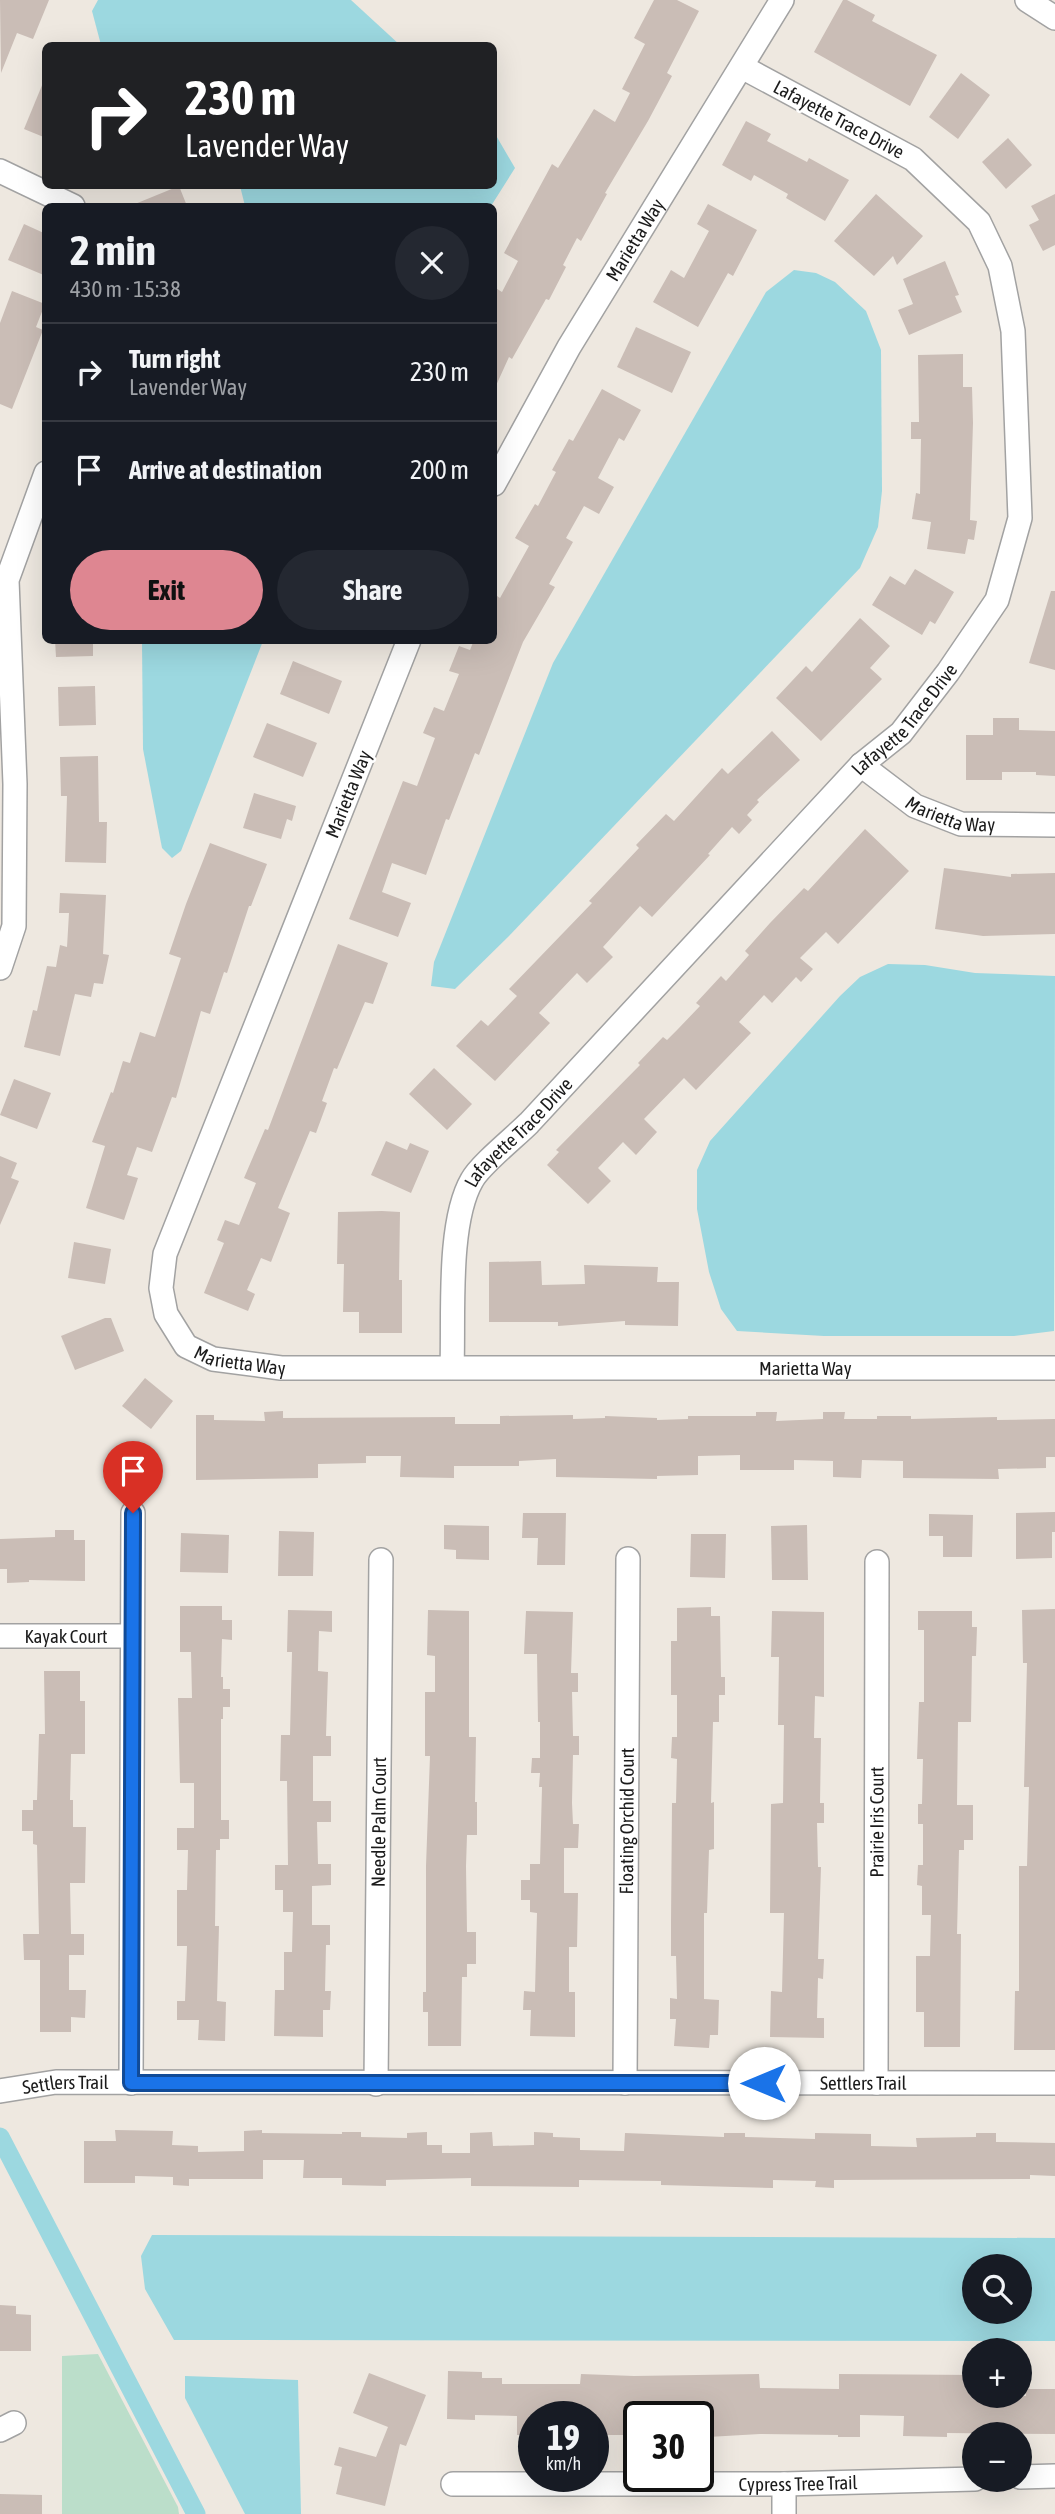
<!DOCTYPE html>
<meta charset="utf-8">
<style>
body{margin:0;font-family:"Asap Condensed",sans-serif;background:#242831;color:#f1f3f6;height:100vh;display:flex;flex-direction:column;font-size:26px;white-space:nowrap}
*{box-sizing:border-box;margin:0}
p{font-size:23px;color:#9ea1a6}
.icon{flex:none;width:38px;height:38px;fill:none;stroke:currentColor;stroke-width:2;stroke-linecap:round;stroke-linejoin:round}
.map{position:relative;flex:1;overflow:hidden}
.sheet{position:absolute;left:42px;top:203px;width:455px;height:441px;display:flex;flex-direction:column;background:#171b24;border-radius:10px;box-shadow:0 7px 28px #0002}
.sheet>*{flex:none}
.hud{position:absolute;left:42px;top:42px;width:455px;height:147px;border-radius:10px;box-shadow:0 7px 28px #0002;background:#202124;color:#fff;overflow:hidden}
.controls{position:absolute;left:962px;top:2254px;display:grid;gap:14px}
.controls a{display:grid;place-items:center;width:70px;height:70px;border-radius:50%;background:#171b24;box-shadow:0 7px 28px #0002;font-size:35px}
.speed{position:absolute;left:518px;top:2401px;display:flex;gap:14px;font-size:35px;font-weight:700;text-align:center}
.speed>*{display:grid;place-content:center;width:91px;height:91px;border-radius:50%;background:#171b24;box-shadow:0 7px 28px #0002;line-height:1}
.speed small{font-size:18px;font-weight:400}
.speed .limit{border:4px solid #111;border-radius:10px;background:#fff;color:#111}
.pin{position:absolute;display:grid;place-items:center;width:60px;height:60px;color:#fff;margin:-72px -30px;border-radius:50% 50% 50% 0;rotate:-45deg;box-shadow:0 0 7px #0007}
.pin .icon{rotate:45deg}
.me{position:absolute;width:77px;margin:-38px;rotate:270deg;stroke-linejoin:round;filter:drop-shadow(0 0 5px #0008)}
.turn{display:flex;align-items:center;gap:24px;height:147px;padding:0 28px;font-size:32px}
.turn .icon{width:91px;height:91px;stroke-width:2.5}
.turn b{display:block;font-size:49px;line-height:60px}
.round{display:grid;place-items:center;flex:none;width:74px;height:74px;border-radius:37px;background:#242831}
.head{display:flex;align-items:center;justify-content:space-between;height:119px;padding:0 28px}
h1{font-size:42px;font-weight:700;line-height:52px}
.primary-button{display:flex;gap:14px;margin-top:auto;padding:14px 28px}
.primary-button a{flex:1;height:80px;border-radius:42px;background:#de8691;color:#111;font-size:28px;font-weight:700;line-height:80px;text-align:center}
.primary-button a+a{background:#242831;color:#f1f3f6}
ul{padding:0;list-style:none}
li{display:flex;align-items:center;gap:21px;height:98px;padding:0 28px;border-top:2px solid #363941}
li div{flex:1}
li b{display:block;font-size:26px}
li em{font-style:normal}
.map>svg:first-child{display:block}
.wetland{fill:#bbdeca}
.water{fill:#9cd8e0;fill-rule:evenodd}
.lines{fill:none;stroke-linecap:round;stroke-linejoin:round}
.canal{stroke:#9cd8e0;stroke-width:19}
.building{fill:#cabdb6}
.minor-casing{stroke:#a2a2a2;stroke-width:26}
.minor{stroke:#fff;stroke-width:23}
.route-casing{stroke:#114b97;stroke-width:18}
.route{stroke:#1a73e8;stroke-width:12}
.labels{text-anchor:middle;stroke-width:5;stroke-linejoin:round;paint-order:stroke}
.street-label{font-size:19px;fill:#1b1b1b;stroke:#fff}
</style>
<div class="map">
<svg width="1055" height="2514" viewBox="0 0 1055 2514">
<rect width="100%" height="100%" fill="#eee8e0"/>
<path class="wetland" d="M98,2354L178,2507L179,2514H62V2356Z"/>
<g class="water">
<path d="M98,0H351L400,45H101L92,11Z"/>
<path d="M494,132L515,168L491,206H245L240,186H494Z"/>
<path d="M794,270L816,273L835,282L866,311L881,350L882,491L878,527L860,568L509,936L455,989L431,986L434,962L553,663L766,292Z"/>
<path d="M142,641H263L181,851L172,858L162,848L143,749Z"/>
<path d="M888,964L925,965L975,973L1055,976L1054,1331L1014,1336H824L737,1331L721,1309L709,1272L697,1209V1170L710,1141L840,996L860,977Z"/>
<path d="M152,2235L1055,2238V2341L174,2340L145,2289L141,2256ZM1020,2266V2312H975V2266Z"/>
<path d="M185,2376L298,2380L301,2514H245L185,2398Z"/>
</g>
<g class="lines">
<path class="canal" d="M0,2137L196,2514"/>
</g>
<g class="building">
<path d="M0,0H49L33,39L17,33L1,73Z"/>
<path d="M654,0H677L699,11L667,73L672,76L648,121L605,193L607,194L581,241L577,238L563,265L566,267L549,300L546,299L512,359L509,357L494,390V287L502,292L518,261L504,253L552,164L558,168L594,109L615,122L630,93L622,89L645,44L634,38Z"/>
<path d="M843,0H847L875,15L872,21L937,55L910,106L814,52Z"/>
<path d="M961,73L990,95L958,139L929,117Z"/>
<path d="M45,78H46V138L24,129Z"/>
<path d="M746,121L771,134L767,141L807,162L809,158L849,180L825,221L786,198L788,194L754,175L751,181L722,165Z"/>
<path d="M1008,138L1032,165L1006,189L982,162Z"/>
<path d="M179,186L187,206H130Z"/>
<path d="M876,194L923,236L897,265L893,256L874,276L834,241Z"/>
<path d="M1055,194V245L1043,251L1029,225L1039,220L1031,206Z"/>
<path d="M708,204L757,230L733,276L728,273L698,327L653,302L671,270L684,278L709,231L697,224Z"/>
<path d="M24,224L46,234V276L8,260Z"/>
<path d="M945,261L959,295L955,296L962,312L909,335L898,310L913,304L903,279Z"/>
<path d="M12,291L45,304L36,327L43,330L12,409L0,404V323Z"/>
<path d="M636,327L691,352L672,393L617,367Z"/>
<path d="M963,354V387H972L973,423L970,520L977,521L974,540L968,539L965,554L927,549L931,522L912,519L916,493L920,494L921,439H911V422H919L918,355Z"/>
<path d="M602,389L641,410L624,441L619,438L598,478L614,487L599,514L584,506L566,538L573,542L549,584L555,587L523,642L479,755L475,753L449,820L446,819L426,875L392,863L382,892L411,903L398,937L349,919L403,781L417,786L435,738L423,733L434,707L444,711L459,674L449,671L459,646L470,650L474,640H494V594L500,598L529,546L515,538L535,504L538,506L556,472L552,470L569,439L573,441Z"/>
<path d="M915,569L954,592L935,624L930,621L922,635L872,605L890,576L905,585Z"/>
<path d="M1051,591H1055V670L1029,663Z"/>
<path d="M860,618L890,646L870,668L882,679L821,741L776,698L806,666L812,672Z"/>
<path d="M55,640H93V656L56,657Z"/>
<path d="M293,661L342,681L329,714L280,694Z"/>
<path d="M95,686L96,725L59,726L58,687Z"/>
<path d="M993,718H1019V730L1055,731V776L1036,775V772H1002V780H966V735H993Z"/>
<path d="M267,723L317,743L303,777L253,757Z"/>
<path d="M772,731L800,760L757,800L759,802L747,815L752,820L739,834L732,827L708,854L710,855L652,917L640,906L603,947L613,957L587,983L577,973L539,1013L550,1023L495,1081L456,1046L481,1020L488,1026L517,996L509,989L592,903L589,901L639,848L636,845L666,814L674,821L722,768L728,774Z"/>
<path d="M98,756L99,822H107L106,863L65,862L67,796H61L60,757Z"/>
<path d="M254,793L296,806L292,821L287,819L281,839L243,828Z"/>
<path d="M865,829L909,871L838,944L826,932L800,958L813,969L801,982L796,977L772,1003L764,995L739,1022L751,1033L696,1090L684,1078L644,1119L657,1132L636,1155L623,1142L598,1168L611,1181L588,1204L547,1165L559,1152L556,1150L640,1065L638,1063L663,1037L667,1040L678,1029L700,1006L696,1003L721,976L726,981L749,955L745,951L770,923L804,888L808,891Z"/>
<path d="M210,843L267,864L251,906H249L227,973L224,972L210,1014L201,1011L176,1098L172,1097L152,1152L137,1147L127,1175L138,1178L124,1220L86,1208L105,1146L92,1142L111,1092L113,1093L123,1061L130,1063L140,1032L155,1037L181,958L169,954L186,904Z"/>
<path d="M944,868L1011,877V874L1055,873V934L983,936L935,929Z"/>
<path d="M60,893L106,895L103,954L109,955L103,984L94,983L91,997L75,994L60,1056L24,1047L33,1010L37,1011L47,966L56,967L60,945L67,947L69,913H59Z"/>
<path d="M338,944L388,963L373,1004L365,1002L337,1069L334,1068L322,1101L327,1103L316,1133L310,1131L278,1208L290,1213L271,1262L261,1258L247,1290L255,1294L248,1311L204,1293L224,1243L217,1240L225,1220L239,1225L256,1183L244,1178L265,1129L268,1130Z"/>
<path d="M434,1068L472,1104L447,1130L409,1094Z"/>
<path d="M14,1079L51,1093L37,1129L0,1115Z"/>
<path d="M386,1141L407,1150L410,1143L429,1151L411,1193L371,1175Z"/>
<path d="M0,1156L17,1163L11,1178L19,1181L0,1225Z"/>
<path d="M382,1211L400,1212L399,1280H402V1333H359V1312H343L344,1264H337L338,1212Z"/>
<path d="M74,1242L111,1249L105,1284L68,1278Z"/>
<path d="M541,1261L542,1285L585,1284L584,1265L658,1267L657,1282H679L678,1326L625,1325V1321L558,1326V1322H489V1262Z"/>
<path d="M105,1318H111L124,1351L75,1370L61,1336Z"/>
<path d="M145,1378L173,1401L151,1429L122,1406Z"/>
<path d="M283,1411V1418L455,1417V1424H500V1416L573,1415V1419L605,1418V1416L657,1418V1420L688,1419V1416H756V1412H777L776,1421L823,1419V1412H845L844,1419H877V1416H911V1419L997,1417V1420L1055,1419V1457H1046V1468L998,1469L999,1479L903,1478V1461L862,1460L861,1478L833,1477V1461L794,1460V1470H740V1455L698,1456V1475L657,1476V1479L556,1477V1459L519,1461V1466H454V1478L400,1477L401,1456H366V1463L318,1464V1478L196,1480V1415H214V1420L265,1421L264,1412Z"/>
<path d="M1055,1512V1532H1052V1558L1016,1559V1513Z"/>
<path d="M523,1513H566L565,1565H537L538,1538H522Z"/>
<path d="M929,1514L973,1515L972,1557H943V1536H929Z"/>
<path d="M444,1525L489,1526V1560L456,1559V1550L444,1549Z"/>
<path d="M807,1525L808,1580H772L771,1526Z"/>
<path d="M55,1530H74V1540H85V1581L29,1580V1582L7,1583V1569H0V1539L55,1537Z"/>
<path d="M279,1531L314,1532L313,1576H278Z"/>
<path d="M181,1533L229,1535L228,1573L180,1572Z"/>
<path d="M691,1534H726L725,1578L690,1577Z"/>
<path d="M180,1606H222V1620H232V1640L222,1639L221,1677H223V1689H230V1707H223V1719H221V1820H229V1839H220V1850H216L215,1926H219L217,2001L226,2002L225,2041L198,2040L199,2020H177V2001H185L187,1946H177V1890H187L188,1850H177V1828H194V1783H180L178,1698H192L191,1652H180Z"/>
<path d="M711,1607V1616H720L721,1677H725V1695H719V1722H713L711,1803L714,1802V1849L709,1850L707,1913H704V1999L719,2000L718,2035H710L709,2048L674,2046L676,2019H670V1998L677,1999L676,1956H671V1921L672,1803H676L677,1759L671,1758L672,1737H677V1695H671V1641H677V1608Z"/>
<path d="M1055,1609V2050H1014L1015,1991H1019V1866H1027L1029,1787H1024L1027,1663H1023L1022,1610Z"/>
<path d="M288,1610L332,1611V1632L319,1631L318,1671L328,1672L326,1736H331V1756H313V1801H331V1822H317L318,1864H331V1885L312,1886V1925H330V1945H326L325,1991H331L330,2010H323V2037L274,2036L275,1990H284V1952H292L293,1912H283V1890H275V1865H288L287,1781H280L281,1735H290L292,1652H287Z"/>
<path d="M428,1610L469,1611V1737H476L475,1802H477V1835H467L466,1866L467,1932H476V1964H467V1977H462L461,2046H428V2012H423V1992H426V1866L430,1756H425V1692H435V1656L427,1655Z"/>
<path d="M526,1611L573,1612L571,1673H578V1692H572L573,1736H579V1755H573L572,1803L573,1824H579L578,1848H564V1893H578L577,1947H569V1992H575V2037L530,2036L531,2010H523L524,1991L535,1992L537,1913L530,1912V1900H521V1880H530V1864H540L542,1787H539L540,1773H531L532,1758H540V1722H538L537,1654H524Z"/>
<path d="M772,1611L824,1612V1697L815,1696L814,1738H821L820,1803H824V1823H817L818,1867H821L818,1959H824L823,1979L818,1978L817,2018H824V2038L770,2037L771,1991L782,1992L784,1913H770L771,1804L783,1803L784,1725H778L779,1657H771Z"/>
<path d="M918,1611H972V1627H977L976,1656H972L971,1722H958L957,1805H973V1840H964V1850H959L957,1934H961L960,2047H924V2012H916V1956H930L931,1915H922V1886L917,1885L918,1865H923V1824H918V1804H922L923,1759H917L919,1702H924V1630H918Z"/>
<path d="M44,1671H80V1701H85V1754H71L70,1800H73V1827H86L85,1883H70L71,1934H84V1955H69V1990H86L85,2018L71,2017V2032H40V1960H24L23,1934H39L37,1845L33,1844V1831H22V1810H33V1800H37L39,1734H45Z"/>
<path d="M115,2130L173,2131L172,2145L198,2146V2152L244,2151V2131L262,2130V2133L342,2134V2132H361V2137L407,2138V2133L427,2132V2145H442V2153H470V2133L492,2132L493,2146L534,2145V2132L553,2133V2137L580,2138V2150L624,2151L625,2133L724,2137V2133H745V2137L815,2139V2133L871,2134V2146L917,2147L916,2138L976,2137V2133H996V2142L1055,2143V2176L1030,2175V2179L834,2180V2188L815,2187L816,2181L773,2180V2188L661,2185V2181L579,2180V2187L471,2186V2178L386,2180V2186L342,2185V2178H303L304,2160H263V2179H189V2186L173,2185V2177L135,2176V2183H84V2141H116Z"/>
<path d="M0,2305L16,2306V2314L31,2315V2351H0Z"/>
<path d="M448,2371L482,2372V2378H502V2384H580L581,2374L634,2376L759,2374L760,2388L839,2389V2374L975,2375V2396H1026V2389H1055V2434L947,2433V2437L903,2436L904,2416L860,2415V2437H838V2435L760,2434L708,2437V2417H633V2435H593V2417H534V2435H517V2416L475,2415V2420L447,2419Z"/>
<path d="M369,2373L426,2395L406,2446L400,2444L385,2506L336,2494L342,2467L334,2465L339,2447L376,2457L388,2427L353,2413Z"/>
<path d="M0,2494L42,2495V2514H0Z"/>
</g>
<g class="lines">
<g class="minor-casing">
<g id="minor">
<path d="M1027,0L1055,18"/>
<path d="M0,171L73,206"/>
<path id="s1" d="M494,484L569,347L782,0"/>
<path id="s2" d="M409,640L165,1254L161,1288L166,1314L186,1346L213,1359L281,1368H1055"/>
<path id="s3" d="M861,765L915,806L961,824L1055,825"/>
<path d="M0,968L14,926L15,784L7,580L46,473"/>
<path id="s4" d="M452,1367C454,1316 447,1223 472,1180C480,1165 515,1137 529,1123L861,765L901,733L948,672L997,600L1020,518L1013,331L1000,266L979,222L913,159L742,67"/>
<path id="s5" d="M0,1636H132"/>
<path d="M131,2083L133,1513"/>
<path id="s6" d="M625,2083L628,1559"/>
<path id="s7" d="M876,2083L877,1562"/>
<path id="s8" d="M376,2084L381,1560"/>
<path id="s9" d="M0,2091L56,2082L1055,2083"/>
<path d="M0,2430L14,2423"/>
<path d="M1020,2477L1055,2476"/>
<path id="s10" d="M453,2484H784L975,2479"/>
<path d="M784,2484V2514"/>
</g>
</g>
<use href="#minor" class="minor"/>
</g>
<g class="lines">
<g class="route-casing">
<path id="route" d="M133,1513L131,2083H764"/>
</g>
<use href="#route" class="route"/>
</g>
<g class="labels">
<g class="street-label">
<text transform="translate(839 119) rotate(28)" y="7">Lafayette Trace Drive</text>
<text dy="7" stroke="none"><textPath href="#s1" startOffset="282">Marietta Way</textPath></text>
<text dy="7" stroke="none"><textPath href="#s4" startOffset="822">Lafayette Trace Drive</textPath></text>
<text transform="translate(348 794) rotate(-68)" y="7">Marietta Way</text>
<text dy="7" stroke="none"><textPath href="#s3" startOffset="105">Marietta Way</textPath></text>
<text dy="7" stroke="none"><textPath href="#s4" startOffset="256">Lafayette Trace Drive</textPath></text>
<text dy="7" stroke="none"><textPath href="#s2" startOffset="816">Marietta Way</textPath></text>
<text dy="7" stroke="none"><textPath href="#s2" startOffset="1382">Marietta Way</textPath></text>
<text dy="7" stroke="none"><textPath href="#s5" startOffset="66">Kayak Court</textPath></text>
<text dy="7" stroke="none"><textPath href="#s6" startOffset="262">Floating Orchid Court</textPath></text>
<text dy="7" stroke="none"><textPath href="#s8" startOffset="262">Needle Palm Court</textPath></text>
<text dy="7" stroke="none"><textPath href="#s7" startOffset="261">Prairie Iris Court</textPath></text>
<text dy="7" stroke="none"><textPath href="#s9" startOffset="864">Settlers Trail</textPath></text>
<text dy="7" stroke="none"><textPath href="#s9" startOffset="66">Settlers Trail</textPath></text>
<text dy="7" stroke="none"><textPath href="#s10" startOffset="345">Cypress Tree Trail</textPath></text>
</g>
</g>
</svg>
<div class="controls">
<a><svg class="icon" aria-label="search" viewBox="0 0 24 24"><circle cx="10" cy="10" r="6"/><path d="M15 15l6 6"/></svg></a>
<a>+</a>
<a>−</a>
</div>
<div class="speed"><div>19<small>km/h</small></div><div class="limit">30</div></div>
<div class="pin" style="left:133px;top:1513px;background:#d93025"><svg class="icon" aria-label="arrive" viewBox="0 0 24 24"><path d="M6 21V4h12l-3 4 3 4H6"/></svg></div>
<svg class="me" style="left:764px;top:2083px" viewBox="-20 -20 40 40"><circle r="19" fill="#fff"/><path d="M0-13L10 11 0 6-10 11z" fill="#1a73e8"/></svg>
<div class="hud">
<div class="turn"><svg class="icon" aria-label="right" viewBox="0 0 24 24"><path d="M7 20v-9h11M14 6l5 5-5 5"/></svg><div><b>230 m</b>Lavender Way</div></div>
</div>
<section class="sheet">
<div class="head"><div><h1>2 min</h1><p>430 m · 15:38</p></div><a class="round"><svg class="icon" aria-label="close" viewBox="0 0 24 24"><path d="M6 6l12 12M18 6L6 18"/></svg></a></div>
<ul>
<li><svg class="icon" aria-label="right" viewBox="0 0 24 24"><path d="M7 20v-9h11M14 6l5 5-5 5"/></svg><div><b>Turn right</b><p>Lavender Way</p></div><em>230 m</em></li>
<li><svg class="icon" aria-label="arrive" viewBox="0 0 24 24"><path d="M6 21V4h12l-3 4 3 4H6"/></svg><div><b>Arrive at destination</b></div><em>200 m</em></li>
</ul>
<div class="primary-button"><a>Exit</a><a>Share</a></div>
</section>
</div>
